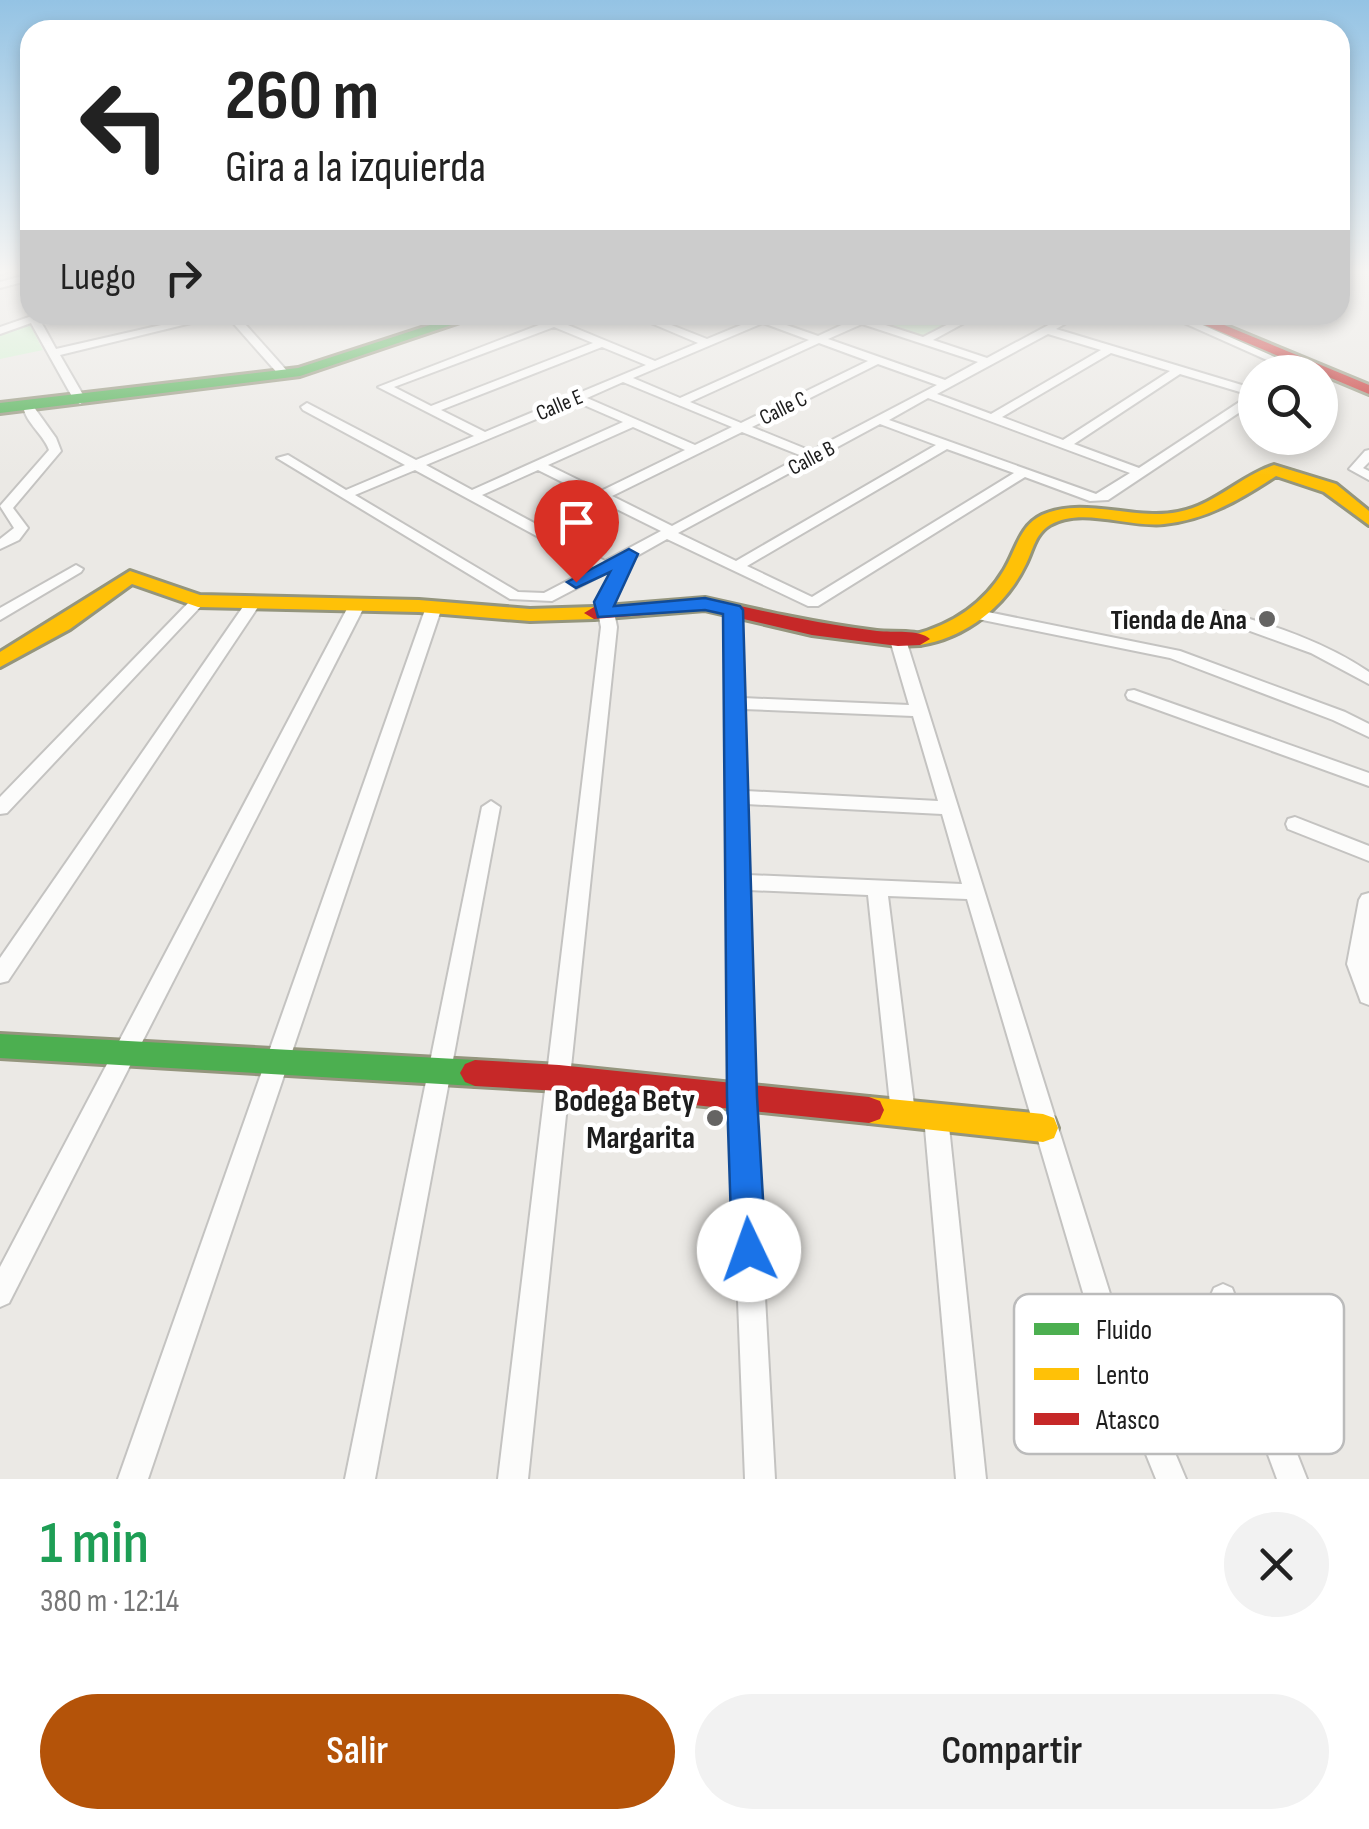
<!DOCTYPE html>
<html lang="es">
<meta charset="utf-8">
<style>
body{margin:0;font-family:"Sofia Sans Condensed",sans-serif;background:#f2f2f2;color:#222;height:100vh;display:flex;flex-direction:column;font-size:38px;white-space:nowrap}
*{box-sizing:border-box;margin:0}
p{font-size:32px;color:#767676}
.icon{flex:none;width:55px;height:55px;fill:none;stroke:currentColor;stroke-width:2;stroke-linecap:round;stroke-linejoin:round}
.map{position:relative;height:1479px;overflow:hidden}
.side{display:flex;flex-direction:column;background:#fff;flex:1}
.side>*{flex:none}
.guide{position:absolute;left:20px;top:20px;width:1330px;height:305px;border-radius:30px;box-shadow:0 5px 15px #0003;background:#fff;color:#222;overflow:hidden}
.tools{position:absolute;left:1238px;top:355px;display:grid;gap:20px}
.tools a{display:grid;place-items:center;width:100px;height:100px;border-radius:50%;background:#fff;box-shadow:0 5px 15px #0003;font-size:50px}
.pin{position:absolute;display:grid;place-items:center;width:85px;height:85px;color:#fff;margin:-102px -42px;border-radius:50% 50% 50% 0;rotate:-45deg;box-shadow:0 0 10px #0007}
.pin .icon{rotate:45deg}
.me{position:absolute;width:110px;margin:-55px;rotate:357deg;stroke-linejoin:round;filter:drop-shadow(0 0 8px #0008)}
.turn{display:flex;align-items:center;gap:35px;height:210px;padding:0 40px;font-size:45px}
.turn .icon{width:130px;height:130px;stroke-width:2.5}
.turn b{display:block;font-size:70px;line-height:85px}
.then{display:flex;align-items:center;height:95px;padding:0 40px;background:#0003;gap:20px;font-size:38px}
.round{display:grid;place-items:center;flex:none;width:105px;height:105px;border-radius:52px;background:#f2f2f2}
.head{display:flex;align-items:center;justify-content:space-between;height:170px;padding:0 40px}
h1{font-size:60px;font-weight:600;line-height:75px;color:#1e9e55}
.cta{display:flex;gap:20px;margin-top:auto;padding:20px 40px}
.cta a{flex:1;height:115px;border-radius:60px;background:#b45309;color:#fff;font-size:40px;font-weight:600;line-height:115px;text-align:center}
.cta a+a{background:#f2f2f2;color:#222}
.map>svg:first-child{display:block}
.park{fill:#d2f2d1}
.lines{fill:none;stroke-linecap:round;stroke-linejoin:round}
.street-casing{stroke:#c4c3c1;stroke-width:4}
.fast-casing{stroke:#94957d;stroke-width:6}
.slow-casing{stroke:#94957d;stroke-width:6}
.jam-casing{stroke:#94957d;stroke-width:6}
.street{fill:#fcfcfb;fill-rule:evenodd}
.fast{fill:#4caf50;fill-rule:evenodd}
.slow{fill:#ffc107;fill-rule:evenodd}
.jam{fill:#c62828;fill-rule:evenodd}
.route{fill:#1a73e8;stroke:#114b97;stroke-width:2.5}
.poi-dot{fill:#656463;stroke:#fff;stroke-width:4}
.labels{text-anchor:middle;stroke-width:9;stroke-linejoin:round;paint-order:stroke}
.far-street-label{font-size:22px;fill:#1d1d1d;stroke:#fff}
.poi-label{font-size:28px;font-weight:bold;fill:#1d1d1d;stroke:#fff;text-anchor:end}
.near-poi-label{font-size:32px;font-weight:bold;fill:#1d1d1d;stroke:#fff;text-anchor:end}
.key{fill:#fff;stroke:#bbb;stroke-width:2.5}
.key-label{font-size:28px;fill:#1d1d1d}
</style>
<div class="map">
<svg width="1369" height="1479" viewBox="0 0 1369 1479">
<rect width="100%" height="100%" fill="#ebe9e5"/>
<g class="park">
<path d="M881,315H964L922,336L872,319Z"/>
<path d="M30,325L43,350L0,359V335Z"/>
</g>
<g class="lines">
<g class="street-casing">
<g id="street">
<path d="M0,269H15L0,275Z"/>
<path d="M30,274V280L0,288V282Z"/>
<path d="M35,315L47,316L40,320L56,349L205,315H224L60,355L86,400L80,404L74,400L31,323L0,334V327Z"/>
<path d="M226,315H237L288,372V376H280Z"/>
<path d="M529,315H543L554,319L565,315H580L563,323L655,361L698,343L632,315H646L707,339L765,315H779L772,320L818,336L863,315H877L870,320L923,337L966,315H979L933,340L987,358L1067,315H1080L1056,329L1255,389V402L1108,500L1090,501L1025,477L818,606H808L667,539L635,557L612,602L617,627L528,1479H498L601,627L596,602L615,568L552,601L510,599L277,458L288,455L346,490L405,465L303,410L301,407L307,403L416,460L474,436L378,387L544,323ZM763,323L809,340L680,398L633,378ZM862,324L978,362L945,380L828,339ZM554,327L593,343L431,406L394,387ZM1048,334L1101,350L991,414L937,394ZM819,343L868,361L741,423L690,402ZM602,347L646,365L485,432L441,410ZM1111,353L1170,371L1063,440L1002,417ZM878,364L937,385L811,451L752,427ZM1180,374L1250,395L1139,468L1074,444ZM623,382L732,427L695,445L587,398ZM928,398L1130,473L1096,494L889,420ZM577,402L623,422L472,490L426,465ZM880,424L936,445L736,561L678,533ZM633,427L685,450L601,491L548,465ZM742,432L802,456L672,526L612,496ZM947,449L1014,473L812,597L747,566ZM415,470L594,567L544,593L518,592L355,495ZM538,470L661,531L605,561L482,495Z"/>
<path d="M1166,315H1180L1295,366L1285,368Z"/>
<path d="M23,403H31L56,438L61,451L13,508L28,528L19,540L0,549V539L14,528L0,506L49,450C43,433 23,421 23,403Z"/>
<path d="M1369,450V462L1363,468L1369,471V480L1349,469L1365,451Z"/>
<path d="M76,565L83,569L81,572L0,620V608Z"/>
<path d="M198,596L206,601L203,604L7,813L0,814V797L193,598Z"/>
<path d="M252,599L260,604L8,981L0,983V958L247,601Z"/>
<path d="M357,600L365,605L9,1303L0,1307V1267L349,605Z"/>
<path d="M434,602L442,607L148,1479H118L426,607Z"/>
<path d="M733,606L741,611L743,698L909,705L890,640L898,635L906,640L1116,1313L1186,1479H1156L1089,1313L967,899L888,896L915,1113L911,1120L903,1123L895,1120L891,1113L868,895L748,890L754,1097L775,1479H745L730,1097L725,611ZM743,709L913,716L938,801L746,791ZM746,804L942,814L962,884L748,875Z"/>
<path d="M973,609L1180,651L1345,712L1369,724V737L1333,720L1170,658L968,617L965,614L968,611Z"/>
<path d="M1222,611C1273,625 1325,642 1369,672V684L1311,653L1217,619L1214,616L1217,613Z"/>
<path d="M1134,690L1369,773V786L1128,699L1126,695L1128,691Z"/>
<path d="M491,801L500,807L375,1479H345L482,807Z"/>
<path d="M1295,817L1369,846V861L1288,829L1286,824L1288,819Z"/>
<path d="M1369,893V1005L1361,1002L1347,964L1359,900L1362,895Z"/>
<path d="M936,1107L944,1110L948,1117L986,1479H956L924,1117L928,1110Z"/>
<path d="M1223,1284L1232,1288L1307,1479H1277L1210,1297L1214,1288Z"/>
</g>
</g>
<g class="fast-casing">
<g id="fast">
<path d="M461,315H481L300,376L0,413V403L298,368Z"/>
<path d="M0,1034L475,1060L485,1064L490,1073L485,1082L475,1086L0,1058Z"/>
</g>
</g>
<g class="slow-casing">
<g id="slow">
<path d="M1274,465L1336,484L1369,511V525L1324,492L1276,476C1241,499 1206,520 1164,524C1129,528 1081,506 1050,525C1035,534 1033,550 1026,564C1006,606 966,638 920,645L910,639L913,635C951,625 983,605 1004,570C1016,551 1019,526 1042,515C1084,496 1134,521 1178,512C1215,505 1240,476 1274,465Z"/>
<path d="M130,571L200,595L419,600L530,609L594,607L604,613L594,619L530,621L419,612L198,607L132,584L70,629L0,667V652Z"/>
<path d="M869,1097L1043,1114L1054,1118L1058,1128L1054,1138L1043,1142L869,1123L858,1119L854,1110L858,1101Z"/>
</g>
</g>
<g class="jam-casing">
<g id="jam">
<path d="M1181,315H1200L1369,385V394Z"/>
<path d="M705,598C762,611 819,624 877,631C893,633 919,629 930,639L920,645L898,646L812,635L705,610L594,619L584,613L594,607Z"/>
<path d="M475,1060L559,1065L869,1097L880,1101L884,1110L880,1119L869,1123L559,1091L475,1086L465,1082L460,1073L465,1064Z"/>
</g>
</g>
<use href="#street" class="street"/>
<use href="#fast" class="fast"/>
<use href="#slow" class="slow"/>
<use href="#jam" class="jam"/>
</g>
<linearGradient id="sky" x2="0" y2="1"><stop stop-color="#94c3e4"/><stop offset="0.57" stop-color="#f6f5f3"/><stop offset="1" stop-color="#f6f5f3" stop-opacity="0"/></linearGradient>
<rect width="1369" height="476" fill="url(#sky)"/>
<path class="route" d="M629,549L638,554L614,606L705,598L740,606L743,610L757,1097L766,1250L761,1261L749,1266L737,1261L732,1250L727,1097L723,614L705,610L598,617L594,602L610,572L576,588L567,582Z"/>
<g class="poi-dot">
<circle cx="1267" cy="619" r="10"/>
<circle cx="715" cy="1118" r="10"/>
</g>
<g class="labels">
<g class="far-street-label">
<text transform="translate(559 404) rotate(-23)" y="8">Calle E</text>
<text transform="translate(783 407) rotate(-26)" y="8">Calle C</text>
<text transform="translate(811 457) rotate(-28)" y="8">Calle B</text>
</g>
<g class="poi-label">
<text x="1247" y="629">Tienda de Ana</text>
</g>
<g class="near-poi-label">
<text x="695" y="1111">Bodega Bety<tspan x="695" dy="37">Margarita</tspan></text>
</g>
</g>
<rect x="1014" y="1294" width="330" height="160" rx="15" class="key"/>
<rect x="1034" y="1323" width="45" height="12" fill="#4caf50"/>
<rect x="1034" y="1368" width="45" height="12" fill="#ffc107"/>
<rect x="1034" y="1413" width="45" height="12" fill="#c62828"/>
<g class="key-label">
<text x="1096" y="1339">Fluido</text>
<text x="1096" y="1384">Lento</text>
<text x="1096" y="1429">Atasco</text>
</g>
</svg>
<div class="tools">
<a><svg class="icon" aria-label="search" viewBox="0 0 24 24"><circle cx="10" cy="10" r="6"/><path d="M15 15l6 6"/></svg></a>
</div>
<div class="pin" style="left:576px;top:582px;background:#d93025"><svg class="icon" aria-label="arrive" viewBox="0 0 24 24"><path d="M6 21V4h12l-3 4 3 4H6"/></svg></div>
<svg class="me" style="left:749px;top:1250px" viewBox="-20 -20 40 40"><circle r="19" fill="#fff"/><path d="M0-13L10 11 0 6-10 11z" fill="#1a73e8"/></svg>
<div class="guide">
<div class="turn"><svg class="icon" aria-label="left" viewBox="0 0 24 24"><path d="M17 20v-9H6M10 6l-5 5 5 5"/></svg><div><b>260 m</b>Gira a la izquierda</div></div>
<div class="then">Luego<svg class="icon" aria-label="right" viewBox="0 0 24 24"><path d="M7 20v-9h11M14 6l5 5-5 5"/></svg></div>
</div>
</div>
<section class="side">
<div class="head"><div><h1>1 min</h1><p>380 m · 12:14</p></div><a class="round"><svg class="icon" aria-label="close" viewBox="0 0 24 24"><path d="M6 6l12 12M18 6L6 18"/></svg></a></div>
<div class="cta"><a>Salir</a><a>Compartir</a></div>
</section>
